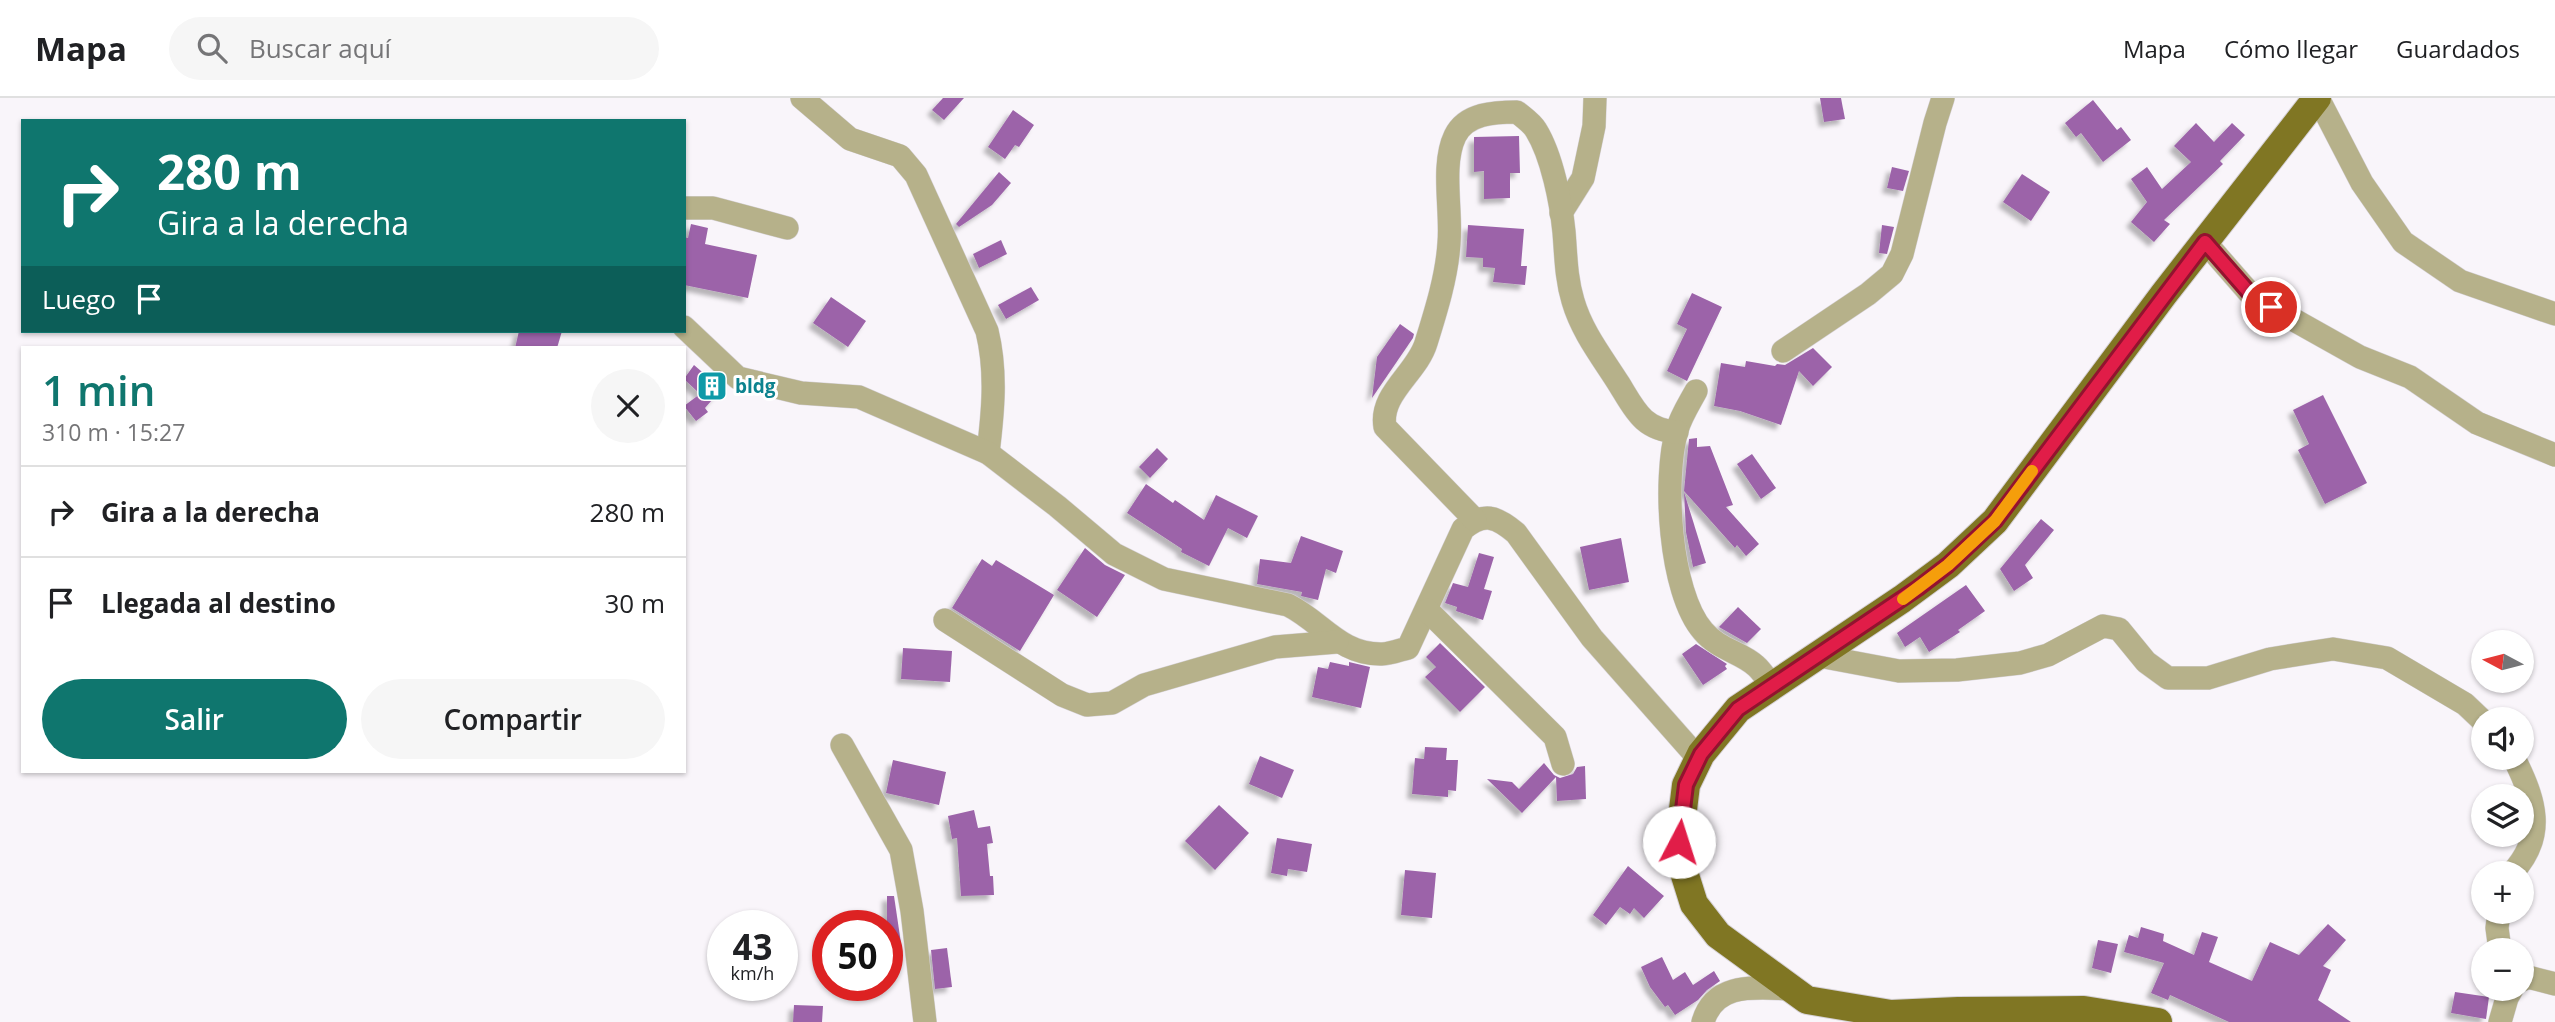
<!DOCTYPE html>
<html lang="es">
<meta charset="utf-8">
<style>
body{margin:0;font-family:"Open Sans",sans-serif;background:#f6f6f6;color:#202124;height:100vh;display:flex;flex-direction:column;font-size:26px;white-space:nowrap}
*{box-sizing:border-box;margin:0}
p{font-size:23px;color:#757577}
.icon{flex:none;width:38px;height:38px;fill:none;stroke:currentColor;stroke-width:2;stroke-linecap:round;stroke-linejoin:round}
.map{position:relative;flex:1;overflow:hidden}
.details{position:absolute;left:21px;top:248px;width:665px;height:427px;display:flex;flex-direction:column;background:#fff;border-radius:0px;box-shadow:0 2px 5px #0004}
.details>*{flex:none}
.hud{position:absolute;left:21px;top:21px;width:665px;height:214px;border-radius:0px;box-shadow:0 2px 5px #0004;background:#0f766e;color:#fff;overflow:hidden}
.needle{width:46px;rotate:277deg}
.buttons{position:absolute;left:2471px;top:532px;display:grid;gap:14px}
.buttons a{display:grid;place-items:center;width:63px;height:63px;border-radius:50%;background:#fff;box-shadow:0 2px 5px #0004;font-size:35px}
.speed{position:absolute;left:707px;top:812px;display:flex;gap:14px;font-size:35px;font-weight:700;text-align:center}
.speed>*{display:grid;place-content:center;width:91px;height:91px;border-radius:50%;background:#fff;box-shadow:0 2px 5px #0004;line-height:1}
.speed small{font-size:18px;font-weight:400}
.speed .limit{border:10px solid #d22;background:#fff;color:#111}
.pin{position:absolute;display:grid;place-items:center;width:60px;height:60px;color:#fff;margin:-30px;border:4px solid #fff;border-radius:50%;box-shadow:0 2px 7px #0007}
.me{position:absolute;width:77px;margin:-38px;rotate:5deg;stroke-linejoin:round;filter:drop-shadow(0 0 5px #0008)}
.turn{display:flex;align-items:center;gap:24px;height:147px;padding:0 21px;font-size:32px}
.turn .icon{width:91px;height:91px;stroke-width:2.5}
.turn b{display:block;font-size:49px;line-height:60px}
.then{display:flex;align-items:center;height:66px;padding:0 21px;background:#0003;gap:14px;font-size:26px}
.round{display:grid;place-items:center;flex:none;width:74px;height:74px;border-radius:37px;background:#f6f6f6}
.headline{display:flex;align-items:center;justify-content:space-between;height:119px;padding:0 21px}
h1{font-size:42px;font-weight:600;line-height:52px;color:#0f766e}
.cta{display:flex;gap:14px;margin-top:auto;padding:14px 21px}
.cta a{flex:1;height:80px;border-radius:42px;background:#0f766e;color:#fff;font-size:28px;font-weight:600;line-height:80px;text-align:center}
.cta a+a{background:#f6f6f6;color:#202124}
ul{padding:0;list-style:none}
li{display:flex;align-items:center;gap:21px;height:91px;padding:0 21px;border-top:2px solid #e0e0e0}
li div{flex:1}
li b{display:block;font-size:26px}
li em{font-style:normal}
header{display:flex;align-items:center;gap:42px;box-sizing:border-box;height:98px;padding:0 35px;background:#fff;border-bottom:2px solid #e0e0e0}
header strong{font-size:33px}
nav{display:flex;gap:38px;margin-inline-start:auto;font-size:24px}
.search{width:490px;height:63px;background:#f6f6f6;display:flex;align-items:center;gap:18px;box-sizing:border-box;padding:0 24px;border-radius:38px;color:#757577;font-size:26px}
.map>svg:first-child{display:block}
.building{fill:#9c64a9;filter:url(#shadow)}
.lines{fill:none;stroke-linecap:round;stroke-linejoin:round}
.minor-casing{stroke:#d6d2d7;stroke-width:24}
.major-casing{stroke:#d6d2d7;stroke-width:30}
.minor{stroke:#b6b18a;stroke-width:23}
.major{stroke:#807623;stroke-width:28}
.route-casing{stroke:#92132f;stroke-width:18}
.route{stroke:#e11d48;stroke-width:12}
.slow{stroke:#f59e0b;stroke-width:12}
.labels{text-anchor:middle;stroke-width:6;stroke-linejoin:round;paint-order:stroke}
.culture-label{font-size:19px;font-weight:bold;fill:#0d838f;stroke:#fff;text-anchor:start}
</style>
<header>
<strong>Mapa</strong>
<div class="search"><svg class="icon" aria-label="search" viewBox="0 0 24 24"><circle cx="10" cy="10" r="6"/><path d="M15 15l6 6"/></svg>Buscar aquí</div>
<nav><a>Mapa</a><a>Cómo llegar</a><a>Guardados</a></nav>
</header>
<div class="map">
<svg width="2555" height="924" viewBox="0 0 2555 924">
<defs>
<filter id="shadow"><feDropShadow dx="-5" dy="5" stdDeviation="2" flood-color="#0004"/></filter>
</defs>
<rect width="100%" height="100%" fill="#f9f5fa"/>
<g class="building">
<path d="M943,0H964L944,22L932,12Z"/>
<path d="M1820,0H1841L1845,21L1824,24Z"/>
<path d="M2093,2L2117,32L2121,29L2131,42L2103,64L2081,35L2076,39L2065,25Z"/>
<path d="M1013,12L1034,27L1019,49L1015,47L1005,61L988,49Z"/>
<path d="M2196,25L2214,44L2232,25L2245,37L2220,63L2223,66L2164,122L2170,126L2154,144L2131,124L2147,104L2131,81L2147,69L2162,91L2191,64L2174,48Z"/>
<path d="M1519,38L1520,75H1510V100L1484,101V73L1474,74V39Z"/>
<path d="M1892,69L1909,73L1903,93L1887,90Z"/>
<path d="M999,74L1011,85L992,107L959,129L956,126Z"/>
<path d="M2022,76L2050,94L2031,123L2003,104Z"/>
<path d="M691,126L708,130L705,146L757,157L748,200L684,187V139L688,140Z"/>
<path d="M1468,127L1524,131L1521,168H1527L1525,187L1493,184L1495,170L1483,169V160L1466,159Z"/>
<path d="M1882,127L1894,129L1887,156L1879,155Z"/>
<path d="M1001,142L1007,156L979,170L973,156Z"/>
<path d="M1031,189L1039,202L1006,221L998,207Z"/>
<path d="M1692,195L1722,209L1687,283L1667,273L1687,231L1677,226Z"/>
<path d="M831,199L866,223L848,249L813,225Z"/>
<path d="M1400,226L1414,236L1413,240L1372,300L1377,259Z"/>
<path d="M519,233H562L557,250H515Z"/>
<path d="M1813,250L1832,269L1813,288L1799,273L1781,327L1740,313L1714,308L1721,265L1745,269L1746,263L1775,268L1777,266L1785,267Z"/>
<path d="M694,267L708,279L712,275L725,287L705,310L708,314L696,323L684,308L700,296L684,281Z"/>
<path d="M2323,297L2367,385L2325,406L2298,352L2309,346L2293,312Z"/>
<path d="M1697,340V349L1710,348L1733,407L1726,409L1759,446L1746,458L1737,447L1735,450L1684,393L1689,341Z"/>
<path d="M1157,350L1168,361L1150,380L1139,369Z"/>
<path d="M1752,356L1776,390L1761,401L1737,366Z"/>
<path d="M1146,386L1173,405L1175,402L1204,422L1216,397L1258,418L1247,440L1228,430L1209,468L1181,454L1182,451L1127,415Z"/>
<path d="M1684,394L1706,465L1693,469L1686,434Z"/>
<path d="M2041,421L2054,432L2025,467L2033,480L2014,493L2000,471Z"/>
<path d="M1301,438L1343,453L1336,475L1326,471L1318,502L1301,498L1302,494L1257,486L1260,461L1291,465Z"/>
<path d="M1621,440L1629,484L1589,492L1580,449Z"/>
<path d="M1085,450L1105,467L1125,477L1097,519L1057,492Z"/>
<path d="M1479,455L1494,459L1484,491L1492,493L1483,522L1456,513L1457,509L1445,505L1453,485L1468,489Z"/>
<path d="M982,461L992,468L996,462L1054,497L1020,553L952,510Z"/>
<path d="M1966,487L1985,513L1958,532L1960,534L1929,554L1920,539L1905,549L1897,535Z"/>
<path d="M1738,509L1761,531L1747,545L1719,529Z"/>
<path d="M1440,545L1485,589L1460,614L1425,579L1436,569L1426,559Z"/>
<path d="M1696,546L1727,566L1725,568L1727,571L1703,587L1682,556Z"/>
<path d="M903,550L952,553L950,584L901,581Z"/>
<path d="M1330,564L1349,568V564L1370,569L1361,610L1312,599L1318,569L1328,571Z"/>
<path d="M1425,649L1447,650L1446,662H1458L1456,693L1448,692V699L1412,696L1415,660L1424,661Z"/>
<path d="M1260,658L1294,672L1282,700L1249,686Z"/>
<path d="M893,662L946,674L939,707L886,695Z"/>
<path d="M1544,665L1554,677L1560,680L1573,676L1577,669L1585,668L1586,701L1557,703L1556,679L1522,715L1487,681L1512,684L1519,691Z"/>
<path d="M1219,707L1249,735L1215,772L1185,743Z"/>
<path d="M974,712L978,730L990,728L993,745L987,746L990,778H993L994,797L961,798L957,740L952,741L948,718Z"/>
<path d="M1277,740L1312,746L1307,774L1288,771L1287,778L1271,775Z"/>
<path d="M1628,768L1664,798L1644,820L1634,810L1630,816L1620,809L1606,827L1593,817Z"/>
<path d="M1405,772L1436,775L1432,820L1401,817Z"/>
<path d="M887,798H894L902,852L887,855Z"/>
<path d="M2328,826L2346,842L2323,868L2331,872L2318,902L2351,924H2229L2170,897L2168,902L2151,895L2164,865L2124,854L2129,837L2138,840L2141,829L2164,836L2163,843L2194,857L2202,834L2218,839L2209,864L2252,883L2270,844L2299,857Z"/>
<path d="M2098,842L2118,846L2111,875L2092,870Z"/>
<path d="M947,850L952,889L935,891L931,852Z"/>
<path d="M1662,859L1673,882L1685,874L1693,887L1714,873L1720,883L1707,892L1698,902L1675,917L1668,907L1665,909L1650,889L1641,869Z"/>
<path d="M2455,894L2489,899L2486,921L2451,915Z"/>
<path d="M794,907L823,908L822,924H793Z"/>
</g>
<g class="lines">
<g class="minor-casing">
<g id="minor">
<path d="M802,0L850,41L900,58L916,77L987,233C997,274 993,314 988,355"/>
<path d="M2318,0L2362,85L2403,144L2460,183L2555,216"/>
<path d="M684,110H713L787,130"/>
<path d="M1561,115L1583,80L1594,28L1595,0"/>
<path d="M2205,144L2253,199L2360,259L2410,279L2477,325L2555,357"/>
<path d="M684,229L738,280L801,295L859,299L988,355L1057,408L1114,456L1164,481L1288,507C1322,524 1340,557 1382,556C1390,556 1400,552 1408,550L1463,431C1484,414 1496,418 1516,435L1592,540L1699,661"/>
<path d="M1783,253L1868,196L1892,176L1902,156L1935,25L1943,0"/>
<path d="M1696,293C1689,306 1681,318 1677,332C1663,380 1669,494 1703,533C1719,552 1741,554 1756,568C1762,573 1767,582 1773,589"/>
<path d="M1475,422L1385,329C1379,296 1417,275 1426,245C1436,213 1447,178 1449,145C1452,113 1441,67 1455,38C1466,15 1495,14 1517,14C1523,19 1532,25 1536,32C1552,58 1561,104 1564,134C1566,158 1566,180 1573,203C1582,234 1602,259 1619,286C1635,312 1643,332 1677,334"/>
<path d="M1427,512L1555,639L1563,666"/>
<path d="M945,522L1062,597L1087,607L1112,605L1144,587L1275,549L1337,544"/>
<path d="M1819,558L1899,573L1957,572L2020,565L2048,557L2103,528L2119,531L2146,564L2168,580H2208L2270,561L2333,551L2387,560L2465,606L2483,623"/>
<path d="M842,647L901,752L912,813L925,924"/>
<path d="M2512,775C2547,737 2535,702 2514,660"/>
<path d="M2499,814L2497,830L2500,852"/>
<path d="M2522,882L2528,879L2555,886"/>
<path d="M1703,924C1715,883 1756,890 1791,891"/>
<path d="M2500,924L2507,900L2512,891"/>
</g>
</g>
<g class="major-casing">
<path id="major" d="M2158,924L2084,912L1958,913L1891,916L1807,902L1718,837L1694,806L1683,771L1679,744L1686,687L1701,656L1738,611L1902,501L1948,467L1995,423L2164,196L2317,0"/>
</g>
<use href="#minor" class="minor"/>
<use href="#major" class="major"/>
</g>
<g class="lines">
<g class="route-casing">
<path id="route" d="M1679,744L1686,687L1701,656L1738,611L1918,490L1948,467L1995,423L2205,144L2253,199L2271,209"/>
</g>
<use href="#route" class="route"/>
<path class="slow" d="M1903,501L1948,467L1995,423L2032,373"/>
</g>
<defs>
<g id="building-square" transform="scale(1.575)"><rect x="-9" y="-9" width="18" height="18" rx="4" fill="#0f9aa8" stroke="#fff"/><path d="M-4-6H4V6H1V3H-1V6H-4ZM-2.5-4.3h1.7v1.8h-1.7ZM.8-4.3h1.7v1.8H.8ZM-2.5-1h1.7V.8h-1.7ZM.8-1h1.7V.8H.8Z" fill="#fff"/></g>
</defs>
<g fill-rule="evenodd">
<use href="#building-square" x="712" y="288"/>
</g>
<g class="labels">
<g class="culture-label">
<text x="735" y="295">bldg</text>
</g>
</g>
</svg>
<div class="buttons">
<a><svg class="needle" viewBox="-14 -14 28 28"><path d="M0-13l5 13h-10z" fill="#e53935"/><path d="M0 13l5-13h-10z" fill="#757577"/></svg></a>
<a><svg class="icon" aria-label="sound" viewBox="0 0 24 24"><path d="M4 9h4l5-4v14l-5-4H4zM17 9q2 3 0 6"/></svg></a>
<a><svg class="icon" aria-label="layers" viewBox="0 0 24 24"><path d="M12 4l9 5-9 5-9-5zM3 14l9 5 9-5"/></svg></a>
<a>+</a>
<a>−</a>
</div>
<div class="speed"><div>43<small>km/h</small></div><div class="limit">50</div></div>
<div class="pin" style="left:2271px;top:209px;background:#d93025"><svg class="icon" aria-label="arrive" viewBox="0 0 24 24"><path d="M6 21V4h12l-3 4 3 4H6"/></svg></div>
<svg class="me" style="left:1679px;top:744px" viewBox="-20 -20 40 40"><circle r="19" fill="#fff"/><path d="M0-13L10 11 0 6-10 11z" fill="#e11d48"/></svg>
<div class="hud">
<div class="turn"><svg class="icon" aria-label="right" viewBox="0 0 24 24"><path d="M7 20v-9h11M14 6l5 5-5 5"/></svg><div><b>280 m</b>Gira a la derecha</div></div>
<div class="then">Luego<svg class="icon" aria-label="arrive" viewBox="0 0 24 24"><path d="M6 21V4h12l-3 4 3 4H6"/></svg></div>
</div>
<section class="details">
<div class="headline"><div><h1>1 min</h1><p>310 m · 15:27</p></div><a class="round"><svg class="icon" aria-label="close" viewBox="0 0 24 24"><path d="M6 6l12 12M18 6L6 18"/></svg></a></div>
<ul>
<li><svg class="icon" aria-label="right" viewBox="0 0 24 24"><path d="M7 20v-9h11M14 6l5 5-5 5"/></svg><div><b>Gira a la derecha</b></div><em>280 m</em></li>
<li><svg class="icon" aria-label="arrive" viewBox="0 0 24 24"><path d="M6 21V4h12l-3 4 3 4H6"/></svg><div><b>Llegada al destino</b></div><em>30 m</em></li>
</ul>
<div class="cta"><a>Salir</a><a>Compartir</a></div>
</section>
</div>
